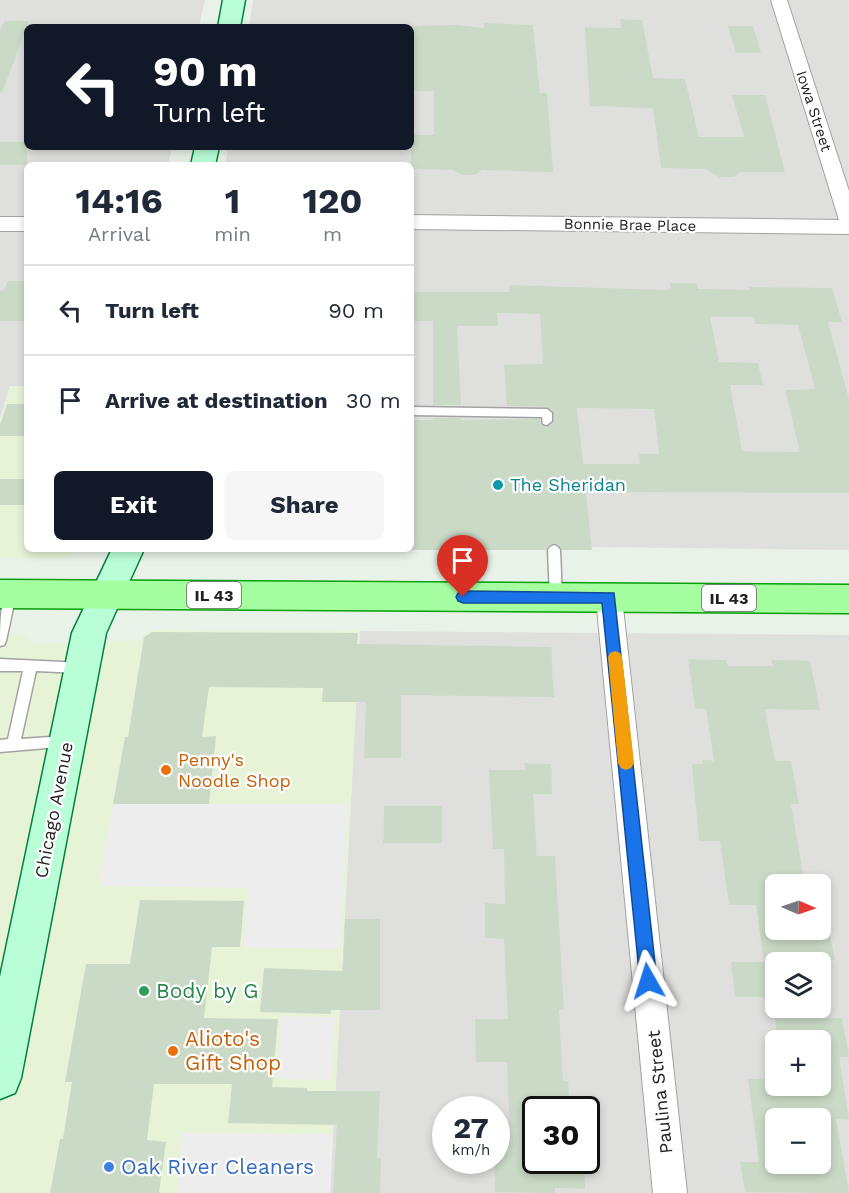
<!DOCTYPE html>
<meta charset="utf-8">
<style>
body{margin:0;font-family:"Work Sans",sans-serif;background:#f6f6f7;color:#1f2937;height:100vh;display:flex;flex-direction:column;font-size:22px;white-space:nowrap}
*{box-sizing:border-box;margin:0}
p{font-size:20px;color:#747a83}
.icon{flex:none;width:33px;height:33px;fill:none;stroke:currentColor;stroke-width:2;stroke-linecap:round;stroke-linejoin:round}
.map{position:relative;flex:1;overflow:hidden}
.side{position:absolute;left:24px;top:162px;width:390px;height:390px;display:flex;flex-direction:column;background:#fff;border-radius:9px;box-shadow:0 3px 9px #0003}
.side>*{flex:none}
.hud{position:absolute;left:24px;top:24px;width:390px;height:126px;border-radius:9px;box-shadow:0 3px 9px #0003;background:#111827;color:#fff;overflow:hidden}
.needle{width:39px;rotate:92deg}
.fabs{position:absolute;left:765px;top:874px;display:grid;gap:12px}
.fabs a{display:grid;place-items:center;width:66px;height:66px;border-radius:9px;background:#fff;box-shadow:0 3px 9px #0003;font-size:30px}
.speed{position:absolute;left:432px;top:1096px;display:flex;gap:12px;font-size:30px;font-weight:700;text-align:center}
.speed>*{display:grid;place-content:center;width:78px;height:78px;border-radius:50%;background:#fff;box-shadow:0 3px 9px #0003;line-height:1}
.speed small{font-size:15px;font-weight:400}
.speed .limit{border:3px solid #111;border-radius:9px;background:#fff;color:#111}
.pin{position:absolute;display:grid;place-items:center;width:51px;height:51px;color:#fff;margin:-62px -26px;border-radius:50% 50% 50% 0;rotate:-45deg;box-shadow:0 0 6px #0007}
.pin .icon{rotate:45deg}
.me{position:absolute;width:66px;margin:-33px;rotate:354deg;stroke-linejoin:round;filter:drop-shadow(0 0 4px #0008)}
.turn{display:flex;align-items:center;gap:21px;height:126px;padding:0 30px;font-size:27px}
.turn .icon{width:78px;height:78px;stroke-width:2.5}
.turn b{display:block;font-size:42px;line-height:51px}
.eta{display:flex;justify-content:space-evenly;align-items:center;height:102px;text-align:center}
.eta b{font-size:36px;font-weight:700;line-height:42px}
.primary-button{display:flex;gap:12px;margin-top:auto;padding:12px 30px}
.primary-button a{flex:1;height:69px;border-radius:9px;background:#111827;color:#fff;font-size:24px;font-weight:700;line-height:69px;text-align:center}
.primary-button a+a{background:#f6f6f7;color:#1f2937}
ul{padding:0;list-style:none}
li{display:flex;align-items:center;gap:18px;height:90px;padding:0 30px;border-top:2px solid #e0e1e3}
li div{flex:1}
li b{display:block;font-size:22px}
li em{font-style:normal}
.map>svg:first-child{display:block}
.residential{fill:#dfe0de;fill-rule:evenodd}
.commercial{fill:#e7f3d6}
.parking{fill:#ededed}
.building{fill:#cbdac7;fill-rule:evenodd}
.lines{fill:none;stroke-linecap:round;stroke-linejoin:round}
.lane-casing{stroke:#a2a2a2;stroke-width:3}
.street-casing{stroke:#a2a2a2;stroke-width:2}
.secondary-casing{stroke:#00813f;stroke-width:3}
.primary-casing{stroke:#009f07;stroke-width:3}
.lane{fill:#fff;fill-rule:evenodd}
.street{fill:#fff;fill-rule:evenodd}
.secondary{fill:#bafed7;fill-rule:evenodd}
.primary{fill:#a5ffa0;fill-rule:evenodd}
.route{fill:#1a73e8;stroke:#114b97;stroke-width:1.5}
.slow{fill:#f59e0b}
.culture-dot{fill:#0f9aa8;stroke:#fff;stroke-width:2}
.food-dot{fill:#e8710a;stroke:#fff;stroke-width:2}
.leisure-dot{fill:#2e9e5b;stroke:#fff;stroke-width:2}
.shop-dot{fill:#3f7fe0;stroke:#fff;stroke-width:2}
.labels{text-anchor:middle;stroke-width:4.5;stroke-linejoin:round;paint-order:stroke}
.far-street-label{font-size:15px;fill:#212121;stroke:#fff}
.shield{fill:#fff;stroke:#646464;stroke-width:1.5}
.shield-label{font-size:16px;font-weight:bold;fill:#212121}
.culture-label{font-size:18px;fill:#0d838f;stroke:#fff;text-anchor:start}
.food-label{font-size:18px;fill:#c56008;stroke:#fff;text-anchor:start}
.street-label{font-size:18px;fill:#212121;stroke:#fff}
.near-leisure-label{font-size:21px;fill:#27864d;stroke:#fff;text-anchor:start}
.near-food-label{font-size:21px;fill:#c56008;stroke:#fff;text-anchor:start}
.near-shop-label{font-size:21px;fill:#366cbe;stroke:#fff;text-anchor:start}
</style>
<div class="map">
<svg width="849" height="1193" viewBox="0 0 849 1193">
<rect width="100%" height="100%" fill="#e8f2e8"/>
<g class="residential">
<path d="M0,0H205L199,27H27V147H172L168,165H27V386H10L0,419Z"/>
<path d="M253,0H849V550L411,545V165H225L228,147H411V27H249Z"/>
<path d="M360,631L849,635V1193H330ZM776,885H820V930H776ZM776,963H820V1008H776ZM776,1041H820V1086H776ZM446,1110H496V1161H446ZM536,1110H586V1161H536ZM776,1119H820V1164H776Z"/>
</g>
<g class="commercial">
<path d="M10,386H27V549H82L74,555L55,558H0V419Z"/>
<path d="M153,630L360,631L330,1193H0V631L24,635L33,644L142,640L144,634Z"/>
</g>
<g class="parking">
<path d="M113,804H348L340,949L243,947L248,888L99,886Z"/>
<path d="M281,1016L335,1017L332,1080L276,1079Z"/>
<path d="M182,1133L333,1134L330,1193H176Z"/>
</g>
<g class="building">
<path d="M620,19L642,20L653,78L685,79L699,137H744L732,95H765L785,172H740L734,177H719L705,169L661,168L653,108L590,106L585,27L621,28Z"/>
<path d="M5,21H29L2,93L0,92V30Z"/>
<path d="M484,23L533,25L540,93H547L553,172L482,170L475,175H462L453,170L411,169V135H434V91H411V26L456,25L483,28Z"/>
<path d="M728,26H753L761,53H736Z"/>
<rect x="0" y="142" width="27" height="23"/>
<path d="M8,281H27V321H0V291L4,290Z"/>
<path d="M670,283H697L698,289H705L750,290L749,287L832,288L842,322H828L849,399V493L586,492L592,550H562L555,543L549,545L546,550H411V420H433V418H461V420L540,419L541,426L546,427L554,421L553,411L547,407L507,406L504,365L543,364L540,314L497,313L498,326H457L461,405H433V321H411V292H510L509,285L665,290L671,289ZM710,317H754L755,324L798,325L815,389L785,390L800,452L742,451L730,385H763L758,363L719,362ZM577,408L654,409L659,454H639L640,464H583Z"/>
<path d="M7,404H27V436H0V425Z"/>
<rect x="0" y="479" width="27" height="26"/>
<path d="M152,632L358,633L357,644L551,647L554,697L401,695V758H364L366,702H322L323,688L209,687L202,737L216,736L209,804H113L125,737H128L144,637Z"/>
<path d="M688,659L726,660L728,666H773L771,660L810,661L820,710L765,709L775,761H791L799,804H791L805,885H776V930H829L835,960L776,963V997H735L731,962H764L756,905H729L720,841H699L692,764H703L702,760L714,761L706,709H695Z"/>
<path d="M524,763L551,764L552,794H533L537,856H555L564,1010H559L563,1081H568L570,1110H536V1161H584L585,1189L555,1188V1193L495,1192L494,1161H496V1142H510L507,1062H476L475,1019H508L504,939L485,938V903L505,904L504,849H493L489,770H525Z"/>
<path d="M384,806H442V843H383Z"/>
<path d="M140,900L244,901L240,947H212L204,1018L278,1019L272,1087L307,1088V1091H380L377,1158H381L380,1193H333L337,1125L228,1123L232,1084H154L147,1140L166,1142L159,1193H50L60,1139H63L72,1082H65L86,964H130Z"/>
<path d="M345,919H380V1010H331L330,1014L260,1012L264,968L343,971Z"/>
<path d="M775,1018H842L849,1057H839L849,1120L836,1119L849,1193L745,1192L740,1162H759L748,1079H776V1086H820V1041H778ZM776,1119H820V1164H776Z"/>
</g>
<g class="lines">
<g class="lane-casing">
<g id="lane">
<path d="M411,407L547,409L552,413V421L547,425L543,424L542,417L411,415Z"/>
<path d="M554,545L558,547L560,550L562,597L560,601L556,602L552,601L550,597L548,550L550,547Z"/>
<path d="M10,589L14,590L16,594L6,641L4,645L0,646C0,628 0,608 6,590Z"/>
<path d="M0,659L84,663L86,667L84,671L80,673L36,671L21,739L65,736L70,738L72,742L70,746L0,752V740L8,739L23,671H0Z"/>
</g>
</g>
<g class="street-casing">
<g id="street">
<path d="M771,0H787L849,191V234L411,229V215L839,220Z"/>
<rect x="0" y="217" width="27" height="14"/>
<path d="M609,587L618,590L622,598L687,1193H653L596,598L600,590Z"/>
</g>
</g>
<g class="secondary-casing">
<g id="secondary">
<path d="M223,0H245L240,27H218Z"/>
<path d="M195,147H219L215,165H191Z"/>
<path d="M112,549H144L106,633L21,1078L15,1093L0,1099V977L72,633Z"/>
</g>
</g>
<g class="primary-casing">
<path id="primary" d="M0,580L849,585V613L0,608Z"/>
</g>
<use href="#lane" class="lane"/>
<use href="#street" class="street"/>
<use href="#secondary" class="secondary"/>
<use href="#primary" class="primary"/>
</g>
<path class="route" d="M463,591L614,593L657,981L654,987L648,990L643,987L640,981L602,603H463L458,601L456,597L458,593Z"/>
<path class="slow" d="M615,651L620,653L622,657L634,763L631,768L626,770L621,768L618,763L608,657L610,653Z"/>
<circle class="culture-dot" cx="498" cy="485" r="6"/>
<g class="food-dot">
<circle cx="166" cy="770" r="6"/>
<circle cx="173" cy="1051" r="6"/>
</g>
<circle class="leisure-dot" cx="144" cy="991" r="6"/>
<circle class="shop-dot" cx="109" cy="1167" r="6"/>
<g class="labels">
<g class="far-street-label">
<text transform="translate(814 111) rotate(72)" y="5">Iowa Street</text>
<text transform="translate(630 225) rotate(1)" y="5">Bonnie Brae Place</text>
</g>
<g class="shield">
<rect x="187" y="582" width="54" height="26" rx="4.5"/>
<rect x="702" y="585" width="54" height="26" rx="4.5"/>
</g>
<g class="shield-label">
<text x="214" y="601">IL 43</text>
<text x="729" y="604">IL 43</text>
</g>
<g class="culture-label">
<text x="510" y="491">The Sheridan</text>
</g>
<g class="food-label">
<text x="178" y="766">Penny's<tspan x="178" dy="21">Noodle Shop</tspan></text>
</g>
<g class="street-label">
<text transform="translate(54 810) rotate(-79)" y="6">Chicago Avenue</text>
<text transform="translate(660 1092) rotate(-96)" y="6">Paulina Street</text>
</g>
<g class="near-leisure-label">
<text x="156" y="998">Body by G</text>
</g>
<g class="near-food-label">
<text x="185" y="1046">Alioto's<tspan x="185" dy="24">Gift Shop</tspan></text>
</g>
<g class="near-shop-label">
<text x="121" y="1174">Oak River Cleaners</text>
</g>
</g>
</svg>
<div class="fabs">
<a><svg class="needle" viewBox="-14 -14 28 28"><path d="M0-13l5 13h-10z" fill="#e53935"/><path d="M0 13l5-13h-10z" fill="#747a83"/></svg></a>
<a><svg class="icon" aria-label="layers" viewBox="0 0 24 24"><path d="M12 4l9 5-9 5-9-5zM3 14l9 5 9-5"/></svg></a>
<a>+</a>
<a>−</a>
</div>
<div class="speed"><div>27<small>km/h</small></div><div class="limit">30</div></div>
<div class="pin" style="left:463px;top:597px;background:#d93025"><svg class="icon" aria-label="arrive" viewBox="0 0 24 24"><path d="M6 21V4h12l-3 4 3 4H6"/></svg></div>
<svg class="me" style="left:648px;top:981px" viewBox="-20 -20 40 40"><path d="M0-17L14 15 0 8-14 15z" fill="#1a73e8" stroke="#fff" stroke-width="4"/></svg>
<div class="hud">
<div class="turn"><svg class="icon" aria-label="left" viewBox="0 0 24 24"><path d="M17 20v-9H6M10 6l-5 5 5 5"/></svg><div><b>90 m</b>Turn left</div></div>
</div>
<section class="side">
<div class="eta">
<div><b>14:16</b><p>Arrival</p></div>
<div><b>1</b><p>min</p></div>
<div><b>120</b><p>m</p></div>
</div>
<ul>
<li><svg class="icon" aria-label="left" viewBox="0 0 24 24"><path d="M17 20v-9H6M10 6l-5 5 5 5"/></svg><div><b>Turn left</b></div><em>90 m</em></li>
<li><svg class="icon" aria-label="arrive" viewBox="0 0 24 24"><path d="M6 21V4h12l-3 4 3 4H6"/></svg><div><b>Arrive at destination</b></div><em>30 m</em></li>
</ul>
<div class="primary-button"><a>Exit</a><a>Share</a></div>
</section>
</div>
